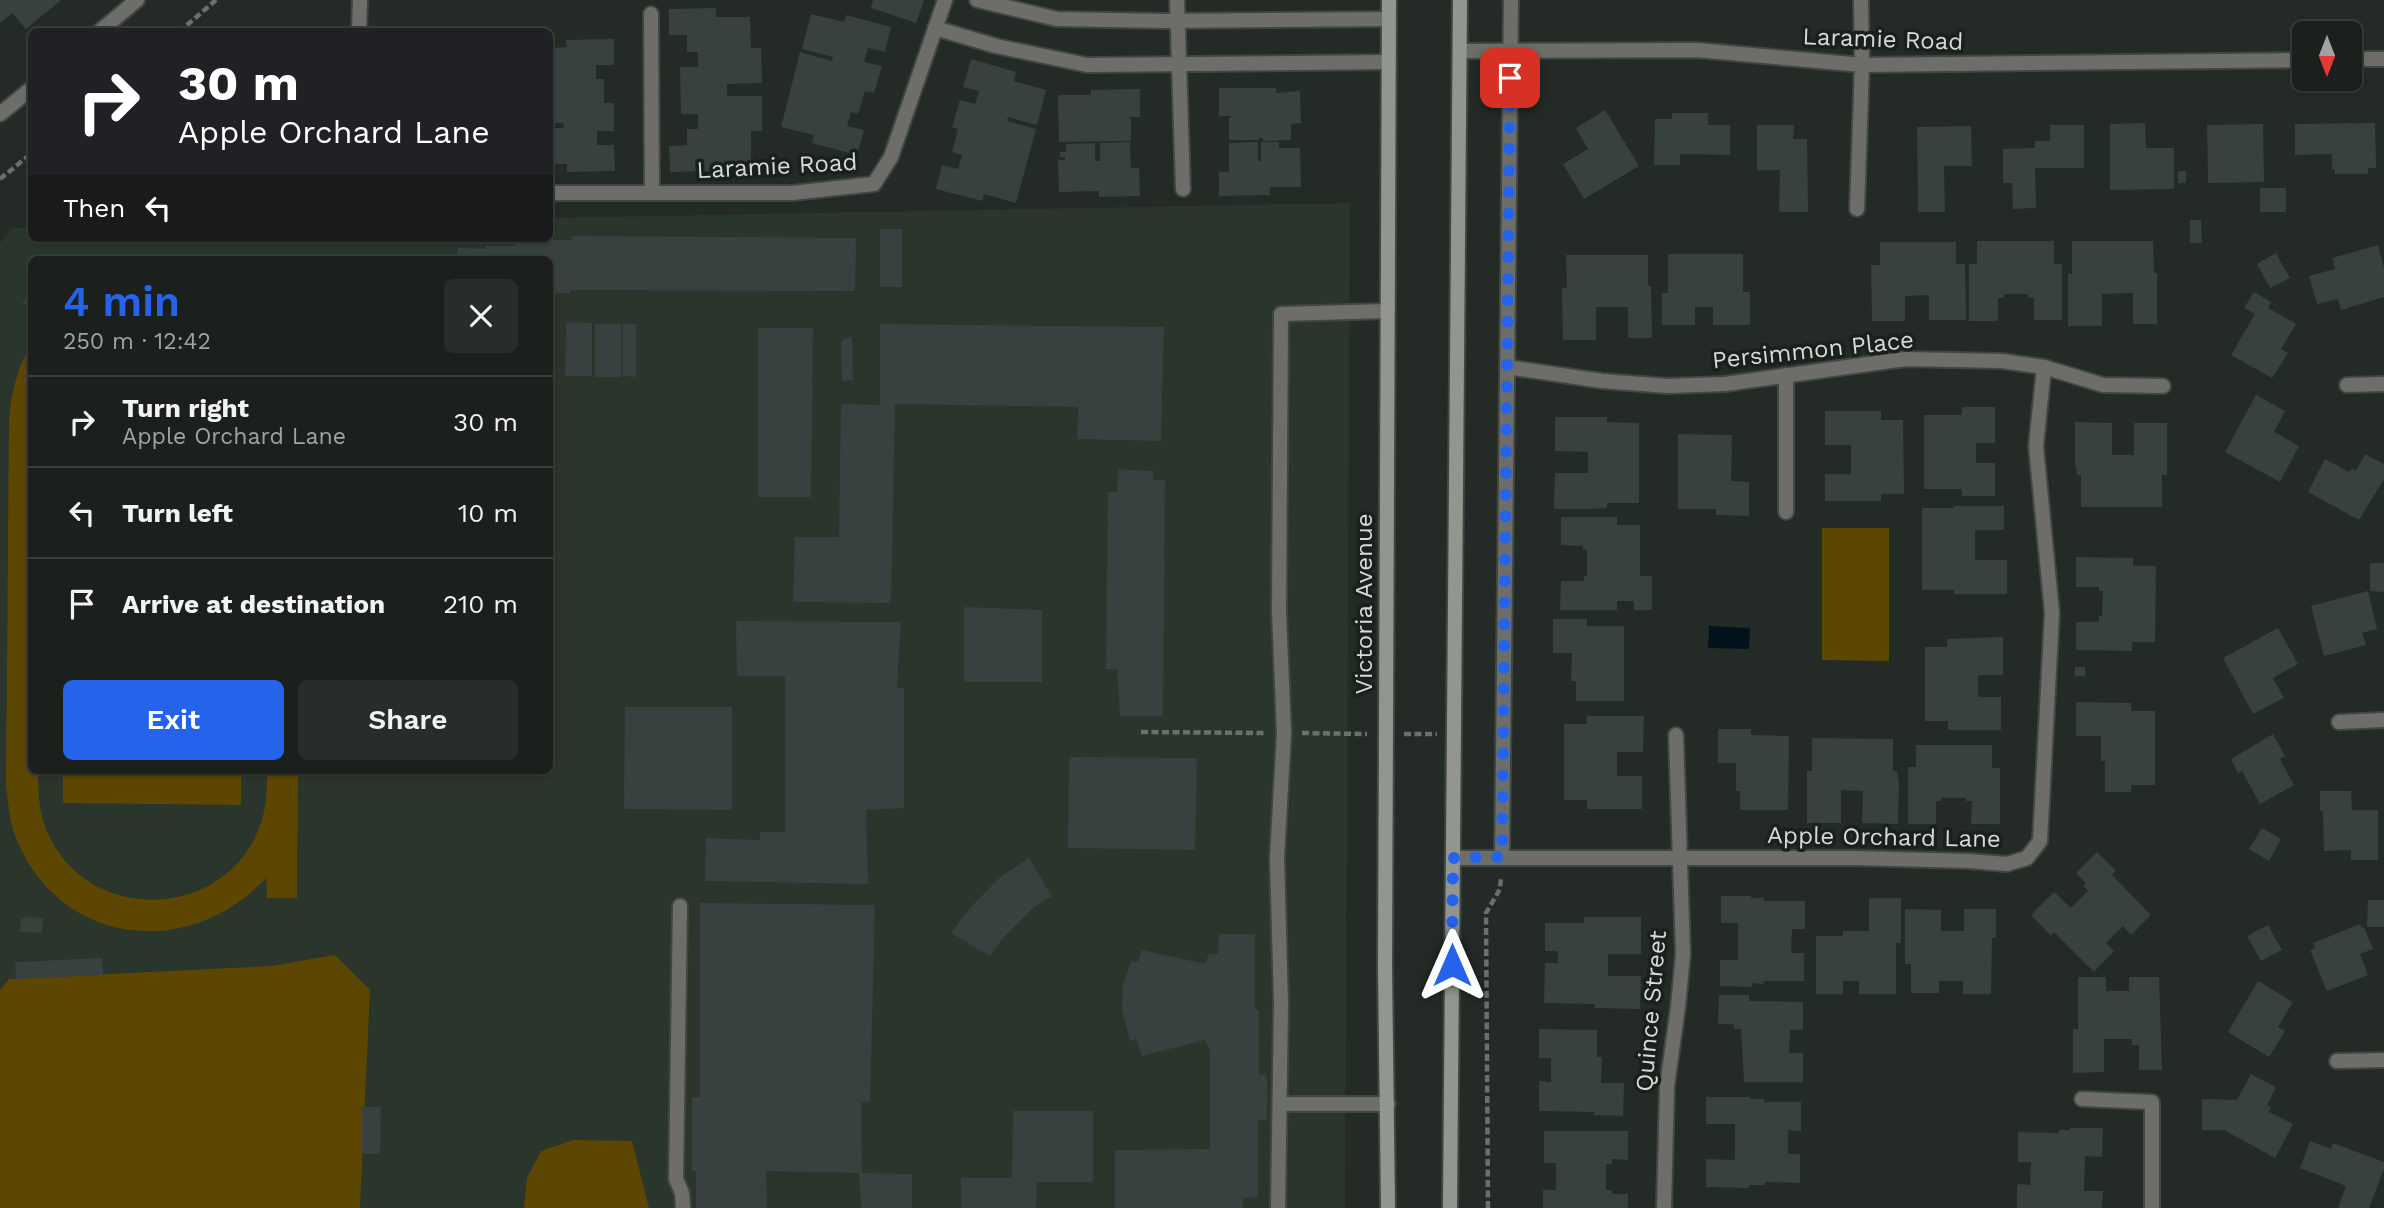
<!DOCTYPE html>
<meta charset="utf-8">
<style>
body{margin:0;font-family:"Work Sans",sans-serif;background:#282d29;color:#f1f3f6;height:100vh;display:flex;flex-direction:column;font-size:26px;white-space:nowrap}
*{box-sizing:border-box;margin:0}
p{font-size:23px;color:#a0a3a3}
.icon{flex:none;width:38px;height:38px;fill:none;stroke:currentColor;stroke-width:2;stroke-linecap:round;stroke-linejoin:round}
.map{position:relative;flex:1;overflow:hidden}
.panel{position:absolute;left:28px;top:256px;width:525px;height:518px;display:flex;flex-direction:column;background:#1b201c;border-radius:10px;box-shadow:0 2px 5px #0004,0 0 0 2px #393e3b}
.panel>*{flex:none}
.top-card{position:absolute;left:28px;top:28px;width:525px;height:214px;border-radius:10px;box-shadow:0 2px 5px #0004,0 0 0 2px #393e3b;background:#202124;color:#fff;overflow:hidden}
.needle{width:46px;rotate:180deg}
.tools{position:absolute;left:2292px;top:21px;display:grid;gap:14px}
.tools a{display:grid;place-items:center;width:70px;height:70px;border-radius:10px;background:#1b201c;box-shadow:0 2px 5px #0004,0 0 0 2px #393e3b;font-size:35px}
.pin{position:absolute;display:grid;place-items:center;width:60px;height:60px;color:#fff;margin:-30px;border-radius:14px;box-shadow:0 4px 10px #0006}
.me{position:absolute;width:77px;margin:-38px;rotate:0deg;stroke-linejoin:round;filter:drop-shadow(0 0 5px #0008)}
.turn{display:flex;align-items:center;gap:24px;height:147px;padding:0 35px;font-size:32px}
.turn .icon{width:91px;height:91px;stroke-width:2.5}
.turn b{display:block;font-size:49px;line-height:60px}
.then{display:flex;align-items:center;height:66px;padding:0 35px;background:#0003;gap:14px;font-size:26px}
.round{display:grid;place-items:center;flex:none;width:74px;height:74px;border-radius:10px;background:#282d29}
.head{display:flex;align-items:center;justify-content:space-between;height:119px;padding:0 35px}
h1{font-size:42px;font-weight:600;line-height:52px;color:#2563eb}
.action{display:flex;gap:14px;margin-top:auto;padding:14px 35px}
.action a{flex:1;height:80px;border-radius:10px;background:#2563eb;color:#fff;font-size:28px;font-weight:600;line-height:80px;text-align:center}
.action a+a{background:#282d29;color:#f1f3f6}
ul{padding:0;list-style:none}
li{display:flex;align-items:center;gap:21px;height:91px;padding:0 35px;border-top:2px solid #393e3b}
li div{flex:1}
li b{display:block;font-size:26px}
li em{font-style:normal}
.map>svg:first-child{display:block}
.built{fill:#2a352c;fill-rule:evenodd}
.green{fill:#5d4601}
.water{fill:#00131a}
.building{fill:#374140}
.lines{fill:none;stroke-linecap:round;stroke-linejoin:round}
.lane-casing{stroke:#404742;stroke-width:18}
.street-casing{stroke:#404742;stroke-width:18}
.secondary-casing{stroke:#404742;stroke-width:18}
.path{stroke:#6a706c;stroke-width:4.5;stroke-dasharray:7 3.5;stroke-linecap:butt}
.lane{stroke:#6d6e6a;stroke-width:14}
.street{stroke:#6d6e6a;stroke-width:14}
.secondary{stroke:#93958f;stroke-width:14}
.route{stroke:#2563eb;stroke-width:12;stroke-dasharray:0 21.6}
.labels{text-anchor:middle;stroke-width:7;stroke-linejoin:round;paint-order:stroke}
.street-label{font-size:24px;fill:#d6dbd7;stroke:#1a211c}
</style>
<div class="map">
<svg width="2384" height="1208" viewBox="0 0 2384 1208">
<rect width="100%" height="100%" fill="#242b26"/>
<path class="built" d="M1350,203L1345,1208H0V243L12,228H31L32,238H550V218ZM32,259H550V770H32Z"/>
<g class="green">
<path d="M31,345L32,770H38C38,794 39,816 50,838C95,927 229,918 261,823C267,806 267,788 267,770H298L297,898H267L266,878C187,963 55,945 14,833C9,817 8,801 6,785L9,421C11,393 17,368 31,345Z"/>
<path d="M1822,528H1889V661L1822,660Z"/>
<path d="M63,770H241V805L63,803Z"/>
<path d="M335,955L370,990L360,1208H0V990L9,979L271,966Z"/>
<path d="M573,1140L632,1141L649,1208H524L527,1178L541,1151Z"/>
</g>
<path class="water" d="M1709,626L1750,628L1749,649L1708,648Z"/>
<g class="building">
<path d="M0,0H61L26,29L12,13L0,23Z"/>
<path d="M873,0H924L916,23L871,8Z"/>
<path d="M716,8V17H750L751,48H761L762,83L727,84V96H762V131H751V164H717L718,171L670,172L669,146L687,145V129H698V114H681L680,67H698V52H687V35H669V9Z"/>
<path d="M811,14L844,22L846,15L891,27L885,52L868,48L864,62L882,66L874,93L865,91L858,114L851,112L847,126L864,130L857,155L812,143L814,135L781,127L800,52L832,61L833,57L802,49Z"/>
<path d="M614,39V65H596V79H604V103H614V131H597V145H614L615,171L567,172V164H550V128H564L563,123H550V48L567,47L566,40Z"/>
<path d="M971,59L1016,72L1014,81L1046,90L1037,125L1008,117L1007,121L1036,129L1016,203L984,194L982,201L936,189L942,165L958,169L962,155L952,152L958,129L952,127L960,100L975,104L979,91L963,87Z"/>
<path d="M1219,88H1276V93L1300,91L1301,123L1291,124V140L1263,141V138H1259V140H1229V118L1232,116H1219Z"/>
<path d="M1140,89V117H1129L1131,120V141L1059,142L1058,95H1091V90Z"/>
<path d="M1605,110L1639,166L1584,199L1563,164L1588,149L1576,128Z"/>
<path d="M1672,113H1708V125H1730V155L1680,154V165H1654L1655,119H1672Z"/>
<path d="M2145,123L2146,148H2174V189L2110,190V124Z"/>
<path d="M2375,123L2376,168H2368V174H2335V169H2332V154L2295,155V124Z"/>
<path d="M2263,124L2264,182L2208,183L2207,125Z"/>
<path d="M1757,125H1794L1793,139H1807L1808,212H1779L1780,170H1757Z"/>
<path d="M2050,125H2084V168H2035L2036,208L2013,209L2012,183H2003V149L2035,148V141H2050Z"/>
<path d="M1971,126L1972,166H1944L1945,212H1918L1917,127Z"/>
<path d="M1130,142L1131,168H1139L1140,196L1099,197V191L1059,192L1058,160H1065V157H1060V152H1066V144L1095,143V161H1100V143Z"/>
<path d="M1258,142V161H1261V142H1279V148H1300L1301,187H1270V195L1219,196V172H1229V143Z"/>
<rect x="2178" y="171" width="8" height="12"/>
<rect x="2260" y="188" width="26" height="24"/>
<path d="M2190,220H2201L2202,243H2190Z"/>
<rect x="880" y="229" width="22" height="58"/>
<path d="M572,236L856,238L855,291L570,290V293H550V259H457L458,248L486,249V246H515V242L544,243V240H572Z"/>
<path d="M1977,241H2054V264H2062V320H2034V298L2028,297V294H2004V298H1998V321H1969V264H1977Z"/>
<path d="M2072,241H2153L2154,273H2157V324H2133V293L2102,294V326H2068V274H2072Z"/>
<path d="M1880,242H1956V264H1965L1966,320H1929V295L1905,296V321H1872L1871,265H1880Z"/>
<path d="M2378,245L2384,268V297L2341,310L2338,299L2317,304L2309,276L2335,269L2332,258Z"/>
<path d="M2276,253L2290,278L2270,288L2257,264Z"/>
<rect x="409" y="254" width="28" height="5"/>
<path d="M1668,254H1743V292H1750V325H1713V307H1695V325H1662V293H1668Z"/>
<path d="M1566,255H1648V286H1651L1652,338H1628V307H1596V340H1563L1562,288H1567Z"/>
<path d="M32,290V309L22,302Z"/>
<path d="M2254,292L2271,302L2268,308L2296,324L2281,349L2288,353L2272,378L2231,355L2255,314L2244,308Z"/>
<path d="M566,322L592,323V376H565Z"/>
<rect x="595" y="324" width="26" height="53"/>
<path d="M623,324H636V377L623,376Z"/>
<path d="M880,324L1164,327L1161,441L1077,439L1078,407L895,404L891,603L793,602L795,537H839L841,404L880,405Z"/>
<path d="M758,328H813L811,497H758Z"/>
<path d="M852,336L853,380L842,381L841,341Z"/>
<path d="M2256,395L2285,411L2274,432L2299,446L2280,482L2225,452Z"/>
<path d="M1962,407H1995V443H1976V463H1995V496H1962V489H1924V415H1962Z"/>
<path d="M1825,411H1881V420H1903L1904,494H1881V501H1825V474H1851V445H1825Z"/>
<path d="M1555,417H1607V422L1639,423V503H1607V508L1592,509H1554L1555,473H1588V452L1555,451Z"/>
<path d="M2075,422L2112,423V455H2134V423H2167V475H2162V507H2081V475H2077L2075,461Z"/>
<path d="M1678,434L1732,435L1731,481L1749,482V516L1716,515V509H1678Z"/>
<path d="M2365,454L2384,464V479L2359,520L2308,492L2325,459L2349,472L2352,468L2356,471Z"/>
<path d="M1118,469L1153,471V480H1165L1163,716H1120L1117,669H1106L1108,492H1117Z"/>
<path d="M1954,506H2004V530H1975V560H2007V594H1954V590H1922V508H1954Z"/>
<path d="M1561,517H1617V525H1640V576H1652V610H1634V601H1617V610H1560L1561,581H1584V576H1587V550H1583V546L1561,545Z"/>
<path d="M2076,557L2133,558V566H2156L2155,642H2132V651L2076,650V622H2099V616H2102L2103,591H2099V587H2076Z"/>
<path d="M2370,563H2384V592L2370,591Z"/>
<path d="M2368,591L2377,629L2362,633L2366,645L2324,656L2311,606Z"/>
<path d="M964,607L1042,610V682H964Z"/>
<path d="M1553,619H1587V626H1624V701H1576V681H1571L1572,653H1553Z"/>
<path d="M736,621L901,622L897,688H904V808L866,810L868,884L705,881L706,838L760,840V832H785V676H737Z"/>
<path d="M2278,628L2298,664L2273,678L2284,698L2253,714L2223,658Z"/>
<path d="M2003,637V675H1978V697H2001V730H1948V721H1925V647H1947V639Z"/>
<rect x="2075" y="667" width="10" height="9"/>
<path d="M2076,702L2131,703V711H2155V785H2131V792H2105V761H2101V736H2076Z"/>
<path d="M625,707H732V810L624,809Z"/>
<path d="M1587,716H1644L1643,752H1617V776H1642V809H1587V800H1564V724H1587Z"/>
<path d="M1718,729H1751V735L1789,736L1788,810H1740V791H1736V763H1718Z"/>
<path d="M2273,734L2285,756L2280,759L2294,785L2260,804L2242,771L2238,773L2231,759Z"/>
<path d="M1812,738L1893,739V771H1897L1899,784L1898,824L1862,823L1863,791L1841,790V823H1807V771H1812Z"/>
<path d="M1916,745H1992V768H2000V824H1971L1972,801H1966V798H1941V801H1936V824H1908V767H1916Z"/>
<path d="M1069,757L1197,758L1195,850L1068,848Z"/>
<path d="M2320,791H2351L2352,810H2378V860H2351V850L2324,851L2323,811H2320Z"/>
<path d="M2262,828L2281,839L2269,861L2249,849Z"/>
<path d="M2097,852L2116,871L2112,875L2151,915L2131,935L2123,926L2106,943L2114,951L2094,972L2054,932L2051,936L2031,915L2054,892L2071,908L2088,891L2083,886L2086,883L2076,873Z"/>
<path d="M1029,858L1052,896L1034,907L1002,939L990,956L951,933L970,908L999,878Z"/>
<path d="M1721,896H1751V898H1764V901H1805V929H1792L1791,953H1804V981H1764L1763,984L1752,983V987L1720,986V960H1738V923H1721Z"/>
<path d="M1869,898H1901V943H1896V994H1859V981H1843V994H1816V936H1843V931H1869Z"/>
<path d="M2368,900H2384V927H2367Z"/>
<path d="M700,903L875,905L870,1102L861,1101L862,1173L912,1174V1208H861L859,1173L766,1171L767,1208H696V1171H692V1097H700Z"/>
<path d="M1905,909L1941,910V931H1964V909H1996V938H1992L1991,994H1963V981H1939V993H1911V964H1905Z"/>
<path d="M21,917L43,918L42,933L20,932Z"/>
<path d="M1584,917H1641V954H1608V976H1641L1640,1009L1595,1008V1004L1544,1003L1545,963H1558V951H1545V923H1584Z"/>
<path d="M2360,924L2362,928L2364,927L2373,949L2360,954L2368,975L2327,991L2310,950L2315,948L2313,943Z"/>
<path d="M2268,925L2282,950L2261,961L2247,936Z"/>
<path d="M1219,934H1255V1009L1259,1010V1075H1267V1120H1258V1197L1243,1198V1208H1115V1150L1210,1149V1051L1205,1040L1142,1056L1136,1039L1130,1041L1122,1009L1123,984L1131,962H1138L1142,950L1205,964L1209,954H1218Z"/>
<path d="M102,958L103,975L16,979L15,962Z"/>
<path d="M2078,977H2106V991H2129V977H2159L2162,1070H2139V1045H2132V1039H2104V1072L2073,1073V1029H2078Z"/>
<path d="M2258,981L2293,1002L2278,1027L2285,1031L2269,1057L2228,1032Z"/>
<path d="M1719,995H1749V1001L1803,1002V1030H1790L1789,1053H1803V1082H1744L1741,1029H1734V1024H1718Z"/>
<path d="M1539,1029L1597,1030V1057H1602L1601,1083H1624L1623,1116L1594,1115V1112L1539,1111V1081L1551,1082V1058H1539Z"/>
<path d="M2251,1074L2276,1087L2267,1105L2271,1107L2269,1112L2293,1124L2275,1158L2224,1130H2202V1099L2237,1100Z"/>
<path d="M1706,1097H1750V1099H1764V1102H1801V1131L1788,1130V1154H1800V1183L1765,1182V1185H1749V1188L1706,1187V1159L1735,1160V1124H1706Z"/>
<path d="M362,1107H381L380,1154H362Z"/>
<path d="M1013,1111H1093V1182H1037L1036,1208H961V1178H1012Z"/>
<path d="M2070,1128H2103L2102,1157L2085,1156L2084,1191H2103L2102,1208H2017V1184L2030,1185L2031,1162H2018V1132L2059,1133V1130H2070Z"/>
<path d="M1544,1131H1628V1160L1612,1159V1164H1606V1190H1612V1194H1628V1208H1543V1190H1556V1163H1544Z"/>
<path d="M2310,1141L2331,1149L2333,1143L2384,1162V1169L2369,1208H2338L2346,1186L2300,1168Z"/>
</g>
<g class="lines">
<g class="lane-casing">
<g id="lane">
<path d="M1177,0L1183,189"/>
<path d="M680,906L676,1179L682,1193L683,1208"/>
<path d="M1280,1104H1388"/>
<path d="M1278,1208L1281,1004L1277,858L1284,733L1279,612L1281,314L1387,311"/>
</g>
</g>
<g class="street-casing">
<g id="street">
<path d="M977,0L1057,19L1165,21L1389,19"/>
<path d="M651,14L652,193"/>
<path d="M935,28L996,46L1087,65L1388,62"/>
<path d="M99,32L137,0"/>
<path d="M359,32L360,0"/>
<path d="M1460,51L1697,50L1862,65L2305,60"/>
<path d="M2350,59H2384"/>
<path d="M0,114L32,88"/>
<path d="M550,193H792L874,184L891,157L945,0"/>
<path d="M1857,209L1862,65L1861,0"/>
<path d="M1507,367L1602,381L1668,386L1725,384L1905,359L2002,361L2044,367L2103,385L2163,386"/>
<path d="M1786,375V512"/>
<path d="M2347,385L2384,384"/>
<path d="M2339,722L2384,720"/>
<path d="M1502,857L1511,0"/>
<path d="M1453,858H1854L1969,861L2007,864L2027,858L2040,841L2052,613L2036,446L2044,367"/>
<path d="M2337,1061L2384,1060"/>
<path d="M2082,1099L2152,1102V1208"/>
<path d="M1664,1208L1667,1086L1678,1007L1683,954L1676,735"/>
</g>
</g>
<g class="secondary-casing">
<g id="secondary">
<path d="M1388,1208L1385,967L1389,0"/>
<path d="M1450,1208L1460,0"/>
</g>
</g>
<g class="path">
<path d="M179,32L216,0"/>
<path d="M0,179L32,153"/>
<path d="M1141,732L1266,733"/>
<path d="M1302,733L1367,734"/>
<path d="M1404,734H1437"/>
<path d="M1488,1208L1486,913L1500,889L1501,877"/>
</g>
<use href="#lane" class="lane"/>
<use href="#street" class="street"/>
<use href="#secondary" class="secondary"/>
</g>
<g class="lines">
<path class="route" d="M1452,965L1453,858L1502,857L1510,78"/>
</g>
<g class="labels">
<g class="street-label">
<text transform="translate(1883 39) rotate(2)" y="8">Laramie Road</text>
<text transform="translate(777 166) rotate(-3)" y="8">Laramie Road</text>
<text transform="translate(1813 350) rotate(-6)" y="8">Persimmon Place</text>
<text transform="translate(1364 604) rotate(-90)" y="8">Victoria Avenue</text>
<text transform="translate(1884 837) rotate(1)" y="8">Apple Orchard Lane</text>
<text transform="translate(1651 1011) rotate(-85)" y="8">Quince Street</text>
</g>
</g>
</svg>
<div class="tools">
<a><svg class="needle" viewBox="-14 -14 28 28"><path d="M0-13l5 13h-10z" fill="#e53935"/><path d="M0 13l5-13h-10z" fill="#a0a3a3"/></svg></a>
</div>
<div class="pin" style="left:1510px;top:78px;background:#d93025"><svg class="icon" aria-label="arrive" viewBox="0 0 24 24"><path d="M6 21V4h12l-3 4 3 4H6"/></svg></div>
<svg class="me" style="left:1452px;top:965px" viewBox="-20 -20 40 40"><path d="M0-17L14 15 0 8-14 15z" fill="#2563eb" stroke="#fff" stroke-width="4"/></svg>
<div class="top-card">
<div class="turn"><svg class="icon" aria-label="right" viewBox="0 0 24 24"><path d="M7 20v-9h11M14 6l5 5-5 5"/></svg><div><b>30 m</b>Apple Orchard Lane</div></div>
<div class="then">Then<svg class="icon" aria-label="left" viewBox="0 0 24 24"><path d="M17 20v-9H6M10 6l-5 5 5 5"/></svg></div>
</div>
<section class="panel">
<div class="head"><div><h1>4 min</h1><p>250 m · 12:42</p></div><a class="round"><svg class="icon" aria-label="close" viewBox="0 0 24 24"><path d="M6 6l12 12M18 6L6 18"/></svg></a></div>
<ul>
<li><svg class="icon" aria-label="right" viewBox="0 0 24 24"><path d="M7 20v-9h11M14 6l5 5-5 5"/></svg><div><b>Turn right</b><p>Apple Orchard Lane</p></div><em>30 m</em></li>
<li><svg class="icon" aria-label="left" viewBox="0 0 24 24"><path d="M17 20v-9H6M10 6l-5 5 5 5"/></svg><div><b>Turn left</b></div><em>10 m</em></li>
<li><svg class="icon" aria-label="arrive" viewBox="0 0 24 24"><path d="M6 21V4h12l-3 4 3 4H6"/></svg><div><b>Arrive at destination</b></div><em>210 m</em></li>
</ul>
<div class="action"><a>Exit</a><a>Share</a></div>
</section>
</div>
